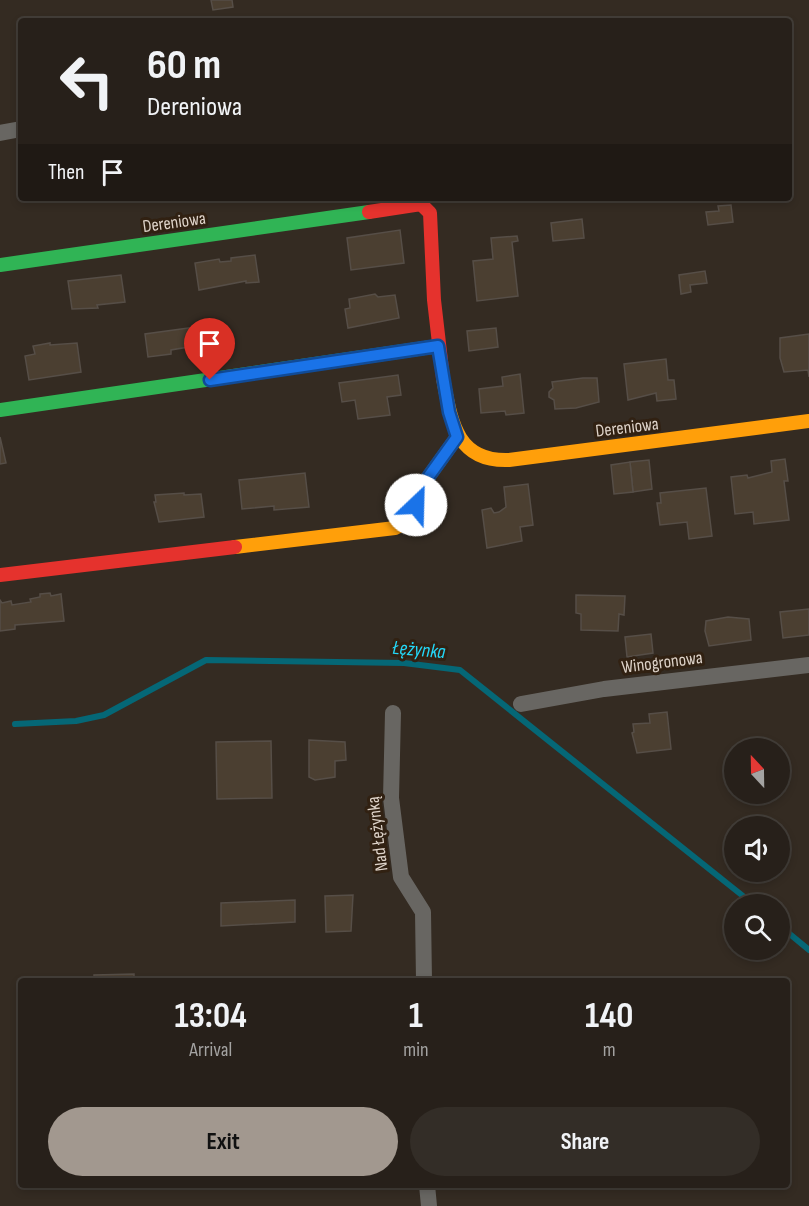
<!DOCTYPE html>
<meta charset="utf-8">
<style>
body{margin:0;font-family:"Sofia Sans Condensed",sans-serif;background:#332d27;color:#f1f3f6;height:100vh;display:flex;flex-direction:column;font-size:22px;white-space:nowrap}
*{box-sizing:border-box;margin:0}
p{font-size:20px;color:#a4a3a2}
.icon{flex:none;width:33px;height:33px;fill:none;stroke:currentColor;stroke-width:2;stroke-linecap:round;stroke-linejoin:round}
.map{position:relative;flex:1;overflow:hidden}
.sheet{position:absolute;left:18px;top:978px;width:772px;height:210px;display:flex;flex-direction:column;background:#27201a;border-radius:6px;box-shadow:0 3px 9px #0003,0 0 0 2px #433e39}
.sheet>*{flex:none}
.hud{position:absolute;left:18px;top:18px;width:774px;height:183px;border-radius:6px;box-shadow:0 3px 9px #0003,0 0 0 2px #433e39;background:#27201a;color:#f1f3f6;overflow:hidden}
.needle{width:39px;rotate:338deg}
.controls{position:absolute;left:724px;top:738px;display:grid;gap:12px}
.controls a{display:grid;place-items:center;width:66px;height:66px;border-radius:50%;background:#27201a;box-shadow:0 3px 9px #0003,0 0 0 2px #433e39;font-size:30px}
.pin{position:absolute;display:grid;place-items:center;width:51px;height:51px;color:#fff;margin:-62px -26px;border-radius:50% 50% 50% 0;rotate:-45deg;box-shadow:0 0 6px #0007}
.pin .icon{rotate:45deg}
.me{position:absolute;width:66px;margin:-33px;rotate:24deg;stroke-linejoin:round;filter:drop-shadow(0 0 4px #0008)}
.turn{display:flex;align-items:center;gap:21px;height:126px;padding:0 30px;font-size:27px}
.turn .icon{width:78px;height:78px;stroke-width:2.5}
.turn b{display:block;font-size:42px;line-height:51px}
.then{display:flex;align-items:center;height:57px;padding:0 30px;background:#0003;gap:12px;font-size:22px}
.eta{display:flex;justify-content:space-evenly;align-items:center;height:102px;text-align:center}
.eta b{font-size:36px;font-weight:700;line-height:42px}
.button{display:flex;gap:12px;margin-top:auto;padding:12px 30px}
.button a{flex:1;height:69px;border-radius:36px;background:#a2988f;color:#111;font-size:24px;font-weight:700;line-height:69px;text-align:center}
.button a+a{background:#332d27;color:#f1f3f6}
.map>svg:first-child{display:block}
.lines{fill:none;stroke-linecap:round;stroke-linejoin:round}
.stream{stroke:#056776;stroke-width:6}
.building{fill:#4b3f31;stroke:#564e47;stroke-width:1.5}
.street{stroke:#686662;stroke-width:16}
.fast{stroke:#30b455;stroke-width:14}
.slow{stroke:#ff9f0a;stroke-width:14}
.jam{stroke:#e5322d;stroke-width:14}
.route-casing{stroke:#114b97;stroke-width:15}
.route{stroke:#1a73e8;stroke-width:10}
.labels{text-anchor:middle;stroke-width:6;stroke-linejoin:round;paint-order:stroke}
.street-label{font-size:18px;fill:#ded3c9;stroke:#312112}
.water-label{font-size:20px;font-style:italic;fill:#24d8f8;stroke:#312112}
</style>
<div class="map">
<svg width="809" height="1206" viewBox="0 0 809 1206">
<rect width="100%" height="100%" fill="#342b22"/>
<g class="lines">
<g class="stream">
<path d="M15,724L76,721L104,715L206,660L404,663L460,670L753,904"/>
<path d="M780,926L809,950"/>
</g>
</g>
<g class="building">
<path d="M211,0H232L233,7L213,10Z"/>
<path d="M731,205L733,222L708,225L706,212L719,211L718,206Z"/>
<path d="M582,219L584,238L553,241L551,223Z"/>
<path d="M400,230L404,263L351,270L347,238Z"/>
<path d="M517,236L518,241L512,242L518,296L477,301L473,261L493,259L491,238Z"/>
<path d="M255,255L259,282L246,283V281L199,290L195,263L219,259L220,262L231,261V258Z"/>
<path d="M705,271L707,283L690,285L691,292L681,294L679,275Z"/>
<path d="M121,275L125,302L97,305L98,308L72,309L68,281Z"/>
<path d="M375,294L378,297L395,295L399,318L348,328L345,309L350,308L349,299Z"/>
<path d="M210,325L213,348L189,352V347L171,350V354L148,357L145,334Z"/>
<path d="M496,328L498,347L469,351L467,331Z"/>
<path d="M809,334V377L808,370L784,372L780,358V338Z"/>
<path d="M50,343V345L77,343L81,372L29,380L25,356L35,354L33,346Z"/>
<path d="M666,359L668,380H674L676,399L657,401L656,393L628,400L624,364Z"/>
<path d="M520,374L524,413L506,415L505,411L481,413L479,389L503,386L502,377Z"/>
<path d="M398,375L401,395L387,397L390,415L358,419L355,400L342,402L339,383Z"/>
<path d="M583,378H597L599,402L576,408L555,409L554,400L549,397V392L553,388L552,382Z"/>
<path d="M0,437L6,463L0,464Z"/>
<path d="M785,459L788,481H784L789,520L754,524L753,512L735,514L731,477L747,475L748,478L772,472L771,461Z"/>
<path d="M649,460L652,489L633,492L630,462Z"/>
<path d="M630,462L633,492L614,494L611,465Z"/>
<path d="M305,473L309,507L274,510V506L242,509L239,480Z"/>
<path d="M528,484L533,525L520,527L522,541L487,548L482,510L491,508L494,513L499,512L506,507L504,487Z"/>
<path d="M706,488L712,536L689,539L687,522L660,525L657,503H661L660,493Z"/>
<path d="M184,493V495L201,494L204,517L159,522L154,502H156L155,495Z"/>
<path d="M50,593L51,596L61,594L64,621L15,625V629L0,631V600L2,603L11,601L12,605L31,602L30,599L40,597V594Z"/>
<path d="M576,595L625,596L624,615L619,614L618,631L581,630V614L576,613Z"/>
<path d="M809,609V635L783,638L780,612Z"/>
<path d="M728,617L749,619L751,640L709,646L705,631L706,621Z"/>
<path d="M651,634L653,653L627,657L625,637Z"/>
<path d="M667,712L671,749L637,753L632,733L634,732L633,724L650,723L649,714Z"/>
<path d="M309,740L345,742L346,760L335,761V777L315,780L309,777Z"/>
<path d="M271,741L272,798L217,799L216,742Z"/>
<path d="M353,895L351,931L326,932L325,896Z"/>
<path d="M295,900V922L221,926V903Z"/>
<path d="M134,974V981H94V975Z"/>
</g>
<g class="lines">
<g class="street">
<path d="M0,133L21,129"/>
<path d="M521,704L604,689L809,665"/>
<path d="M393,713L391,798L401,877L423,912L424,981"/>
<path d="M427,1185L429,1206"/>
</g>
<g class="fast">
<path d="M0,265L369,212"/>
<path d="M0,410L438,346"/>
</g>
<g class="slow">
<path d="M443,378C451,421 456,462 509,460L809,421"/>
<path d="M235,547L395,528L410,520L429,476L457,437"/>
</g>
<g class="jam">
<path d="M369,212L421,204L430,213L434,300L443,378"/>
<path d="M0,575L235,547"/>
</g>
</g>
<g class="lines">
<g class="route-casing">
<path id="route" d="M210,380L438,346L449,412L457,437L429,476L416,505"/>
</g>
<use href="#route" class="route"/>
</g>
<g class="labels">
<g class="street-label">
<text transform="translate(174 222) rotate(-8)" y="6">Dereniowa</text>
<text transform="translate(627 427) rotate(-7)" y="6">Dereniowa</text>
<text transform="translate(662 662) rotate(-7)" y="6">Winogronowa</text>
<text transform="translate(377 834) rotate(-97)" y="6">Nad Łężynką</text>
</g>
<g class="water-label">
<text transform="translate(419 649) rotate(5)" y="7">Łężynka</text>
</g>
</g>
</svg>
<div class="controls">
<a><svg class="needle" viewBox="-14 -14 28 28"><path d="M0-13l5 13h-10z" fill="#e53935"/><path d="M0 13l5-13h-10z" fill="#a4a3a2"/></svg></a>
<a><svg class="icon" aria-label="sound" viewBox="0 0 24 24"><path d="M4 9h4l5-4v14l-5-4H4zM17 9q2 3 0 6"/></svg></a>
<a><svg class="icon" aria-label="search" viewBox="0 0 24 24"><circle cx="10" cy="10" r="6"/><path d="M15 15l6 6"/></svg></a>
</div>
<div class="pin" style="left:210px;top:380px;background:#d93025"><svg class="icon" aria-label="arrive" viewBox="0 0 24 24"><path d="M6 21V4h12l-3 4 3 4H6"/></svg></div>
<svg class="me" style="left:416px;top:505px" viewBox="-20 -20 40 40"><circle r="19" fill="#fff"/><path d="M0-13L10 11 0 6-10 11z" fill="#1a73e8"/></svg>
<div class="hud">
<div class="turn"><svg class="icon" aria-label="left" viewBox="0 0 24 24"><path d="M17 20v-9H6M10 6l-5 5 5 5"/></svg><div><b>60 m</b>Dereniowa</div></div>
<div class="then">Then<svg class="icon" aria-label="arrive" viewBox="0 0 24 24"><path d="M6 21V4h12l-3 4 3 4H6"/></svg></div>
</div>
<section class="sheet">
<div class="eta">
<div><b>13:04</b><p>Arrival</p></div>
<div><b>1</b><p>min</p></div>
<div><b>140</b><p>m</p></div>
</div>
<div class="button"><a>Exit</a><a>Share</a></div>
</section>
</div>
